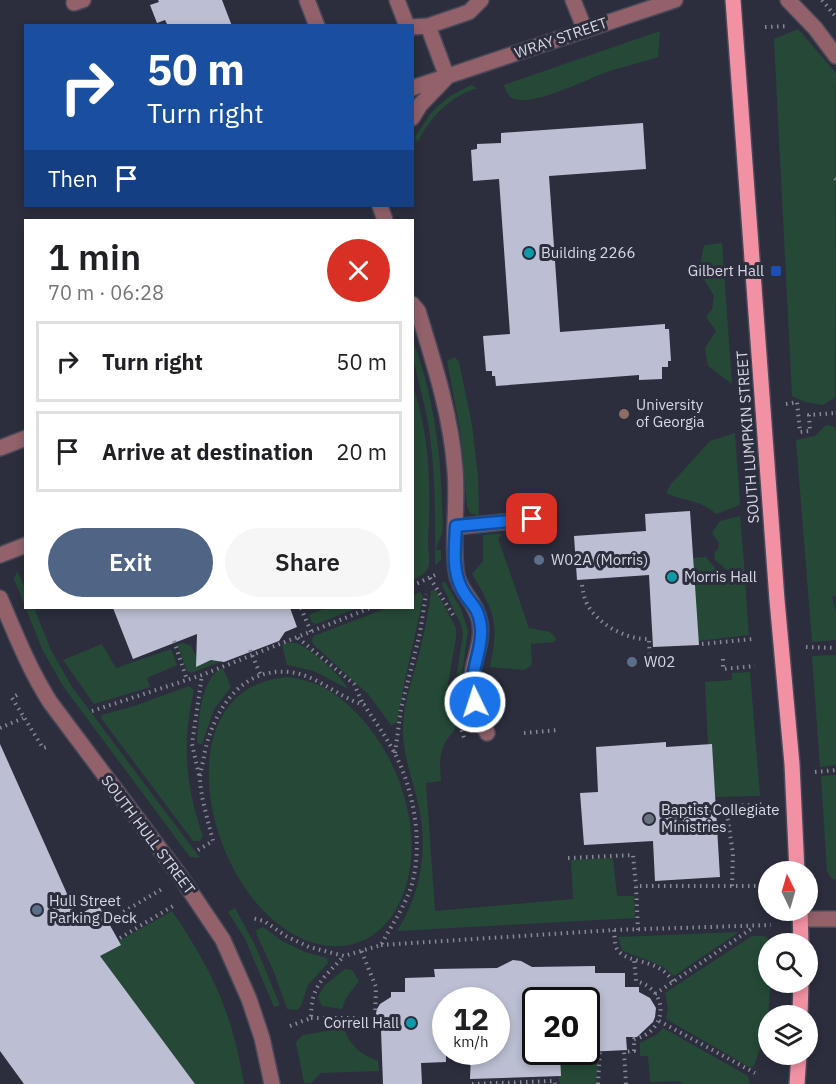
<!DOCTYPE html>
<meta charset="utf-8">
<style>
body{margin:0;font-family:"IBM Plex Sans",sans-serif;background:#f6f6f6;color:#202124;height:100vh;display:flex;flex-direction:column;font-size:22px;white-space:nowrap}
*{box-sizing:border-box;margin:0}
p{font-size:20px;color:#757577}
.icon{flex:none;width:33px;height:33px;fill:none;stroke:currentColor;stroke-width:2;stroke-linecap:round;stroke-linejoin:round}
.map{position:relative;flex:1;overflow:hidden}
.details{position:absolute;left:24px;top:219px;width:390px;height:390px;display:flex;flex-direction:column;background:#fff;border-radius:0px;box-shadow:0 3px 9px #0003}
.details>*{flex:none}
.guide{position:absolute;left:24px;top:24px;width:390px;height:183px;border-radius:0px;box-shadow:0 3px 9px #0003;background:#1a4fa0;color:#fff;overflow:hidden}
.needle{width:39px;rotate:355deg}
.controls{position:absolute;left:758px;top:861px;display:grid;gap:12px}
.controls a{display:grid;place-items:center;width:60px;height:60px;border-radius:50%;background:#fff;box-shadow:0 3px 9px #0003;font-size:30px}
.speed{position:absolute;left:432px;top:987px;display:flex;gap:12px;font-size:30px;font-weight:700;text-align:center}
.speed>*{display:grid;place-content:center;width:78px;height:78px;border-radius:50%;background:#fff;box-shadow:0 3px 9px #0003;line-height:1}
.speed small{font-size:15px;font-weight:400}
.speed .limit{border:3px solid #111;border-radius:9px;background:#fff;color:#111}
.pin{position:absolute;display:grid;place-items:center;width:51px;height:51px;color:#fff;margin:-26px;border-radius:12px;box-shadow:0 3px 9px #0006}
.me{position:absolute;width:66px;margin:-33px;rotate:356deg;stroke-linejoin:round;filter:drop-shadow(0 0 4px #0008)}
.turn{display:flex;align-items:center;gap:21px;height:126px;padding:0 24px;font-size:27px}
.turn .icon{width:78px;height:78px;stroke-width:2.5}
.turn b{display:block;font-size:42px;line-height:51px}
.then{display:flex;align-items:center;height:57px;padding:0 24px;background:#0003;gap:12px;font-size:22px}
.round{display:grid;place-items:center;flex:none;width:63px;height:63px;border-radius:32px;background:#f6f6f6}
.summary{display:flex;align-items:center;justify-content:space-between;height:102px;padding:0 24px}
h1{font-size:36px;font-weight:600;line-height:45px}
.button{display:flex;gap:12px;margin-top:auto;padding:12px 24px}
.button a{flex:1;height:69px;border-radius:36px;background:#506585;color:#fff;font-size:24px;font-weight:600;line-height:69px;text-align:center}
.button a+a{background:#f6f6f6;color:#202124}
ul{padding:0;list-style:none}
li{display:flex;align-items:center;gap:18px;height:81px;margin:0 12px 9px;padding:0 12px;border:3px solid #e0e0e0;border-radius:0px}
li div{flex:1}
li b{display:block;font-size:22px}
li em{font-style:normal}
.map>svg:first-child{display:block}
.green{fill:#254936}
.building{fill:#bcbfd3}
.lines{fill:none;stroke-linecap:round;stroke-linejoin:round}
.minor-casing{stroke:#474958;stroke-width:18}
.major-casing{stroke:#474958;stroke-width:18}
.path{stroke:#888996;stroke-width:4;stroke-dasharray:1.5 4.5;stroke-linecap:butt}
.minor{stroke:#92616a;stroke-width:15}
.major{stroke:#f391a4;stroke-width:15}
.route-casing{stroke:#114b97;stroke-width:15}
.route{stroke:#1a73e8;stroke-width:10}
.culture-dot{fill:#0f9aa8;stroke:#2c2e3d;stroke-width:2}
.transit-dot{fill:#1a4fb4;stroke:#2c2e3d;stroke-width:2}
.education-dot{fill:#8d6e63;stroke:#2c2e3d;stroke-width:2}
.service-dot{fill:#5c6f8a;stroke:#2c2e3d;stroke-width:2}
.worship-dot{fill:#6b7280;stroke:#2c2e3d;stroke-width:2}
.labels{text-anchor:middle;stroke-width:6;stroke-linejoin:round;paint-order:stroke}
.street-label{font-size:15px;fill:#d7d8e3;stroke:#2c2e3d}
.poi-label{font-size:15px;fill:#d7d8e3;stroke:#2c2e3d;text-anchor:start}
</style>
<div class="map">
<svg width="836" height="1084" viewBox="0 0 836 1084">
<rect width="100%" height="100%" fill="#2c2e3d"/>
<g class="green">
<path d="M798,29L836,73L835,397L823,405L805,402L792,396L774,39Z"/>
<path d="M660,31L658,57C640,63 621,67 604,73C583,81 536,105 515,99C508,98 506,91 504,85Z"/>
<path d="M471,85L477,88C451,96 429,118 418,142L415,137L431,113L438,106L450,96Z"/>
<path d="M722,243L732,384L708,366L705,348L716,331L706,317L712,309L714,296L699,271L704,245Z"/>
<path d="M412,338C432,390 441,449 442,505C442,514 444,524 442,533C441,539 436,543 436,550H441V560L435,565C435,519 436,474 429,429C425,398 412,369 412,338Z"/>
<path d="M455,357L459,362L472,425L478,477L479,516L470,513L467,506L460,430L447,361Z"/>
<path d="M412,383C430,433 431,490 428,542C428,549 430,559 429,565C427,573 419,577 413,580Z"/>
<path d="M826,425L835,427L836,433V596H832L836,612V640L812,642L796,440L815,436Z"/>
<path d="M735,433L740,505L716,514C701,499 683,502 666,493L671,484L710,441Z"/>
<path d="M740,516L745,575L727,570L715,560L714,553L718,549L719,543L712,533L720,521Z"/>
<path d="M500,534L502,535L498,538L529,628L550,632L556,638L555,642L531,644L532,665L524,670L490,667C499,622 495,613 472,574L483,561V535Z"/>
<path d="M706,557L723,578L745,581L749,635L698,641L693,558Z"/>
<path d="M17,571L25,588L26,608H34L51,650L72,687L200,858L190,857L63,686L43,651L14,579Z"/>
<path d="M445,582L461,609L468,631L460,688L466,713L464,726L454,693L463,634L461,625L441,583Z"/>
<path d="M435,589L456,628V638L448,684L455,730C439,745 439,761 441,781L426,783L435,911L573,899L571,860L613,858L617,896H634L635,918L397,931C421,894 428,850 419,807C413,779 402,755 403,726C404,700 414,675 420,650C425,630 429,610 431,591Z"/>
<path d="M420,592L423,596C415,638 404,680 397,722L391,725L368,694L313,644L312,640L314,636L387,608H412L413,596Z"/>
<path d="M326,608H354L352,610L316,624L312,622L309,616L311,614Z"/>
<path d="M286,642C289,643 293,643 296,643C310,648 342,676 348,689L314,671L287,665L282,645Z"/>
<path d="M184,643L191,646L200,665L218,658L220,662L191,673L187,671L177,644Z"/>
<path d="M102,644L116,668L171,649L177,665L147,678L150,687L94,704L63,660Z"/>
<path d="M834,655L836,656V765L820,767L812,656Z"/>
<path d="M223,668L231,687L214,709L202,744H199L197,742C199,721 200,677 223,668Z"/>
<path d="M750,672L760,796L715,797L712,744H708L705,682L732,680V673Z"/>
<path d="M287,677C301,679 314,682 326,689C394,728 437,841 395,911C381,934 359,948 331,946C214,936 148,689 287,677Z"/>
<path d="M189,686L194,690C182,742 185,786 203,836L200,841H193L101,718L102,715L137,705Z"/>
<path d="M836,775V880L832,879L827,872L821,776Z"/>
<path d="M235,908L255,945L280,1005L274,1007L245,939L228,912Z"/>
<path d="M172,911C197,947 222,991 233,1034C238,1051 241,1068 244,1084H195L100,956L121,945L119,941Z"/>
<path d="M263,927L282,941L305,952L327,958L328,963L308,985L301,1006L297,1010L287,1009L274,972L257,935L256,930Z"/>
<path d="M739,932L674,976C659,960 640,960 622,950L618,937Z"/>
<path d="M752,936H765L770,941V943L768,944V982L770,983L768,1028L754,1065L751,1068L666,1019L668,1009L665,993Z"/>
<path d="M345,969L352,970L359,981L346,998L342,1009L322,1006L318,997L325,985Z"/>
<path d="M344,1028C350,1046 361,1055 378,1061L379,1071L321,1073L311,1083H304L296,1042L303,1035Z"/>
<path d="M663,1028L748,1076L750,1084H684L678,1081L650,1082L648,1056H640V1043L656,1035Z"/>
<path d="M595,1051H598L599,1055L596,1084H560L558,1077L561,1076L560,1060L596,1058Z"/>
</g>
<g class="building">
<path d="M158,0H222L232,26H168L165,20L157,23L150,5L159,2Z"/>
<path d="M643,123L646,169L549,176L560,332L665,324V329H669L671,361H668V367H662V379L639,380V375L496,386L495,376H492V371H486L483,336L510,334L499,179L473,181L471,150L477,149V144L501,143V133Z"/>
<path d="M690,511L699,645L653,647L649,575L577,580L574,536L646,531L645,514Z"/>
<path d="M113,608H290L297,627L285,632L279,641L224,662L211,660L196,667L197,634L133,659Z"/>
<path d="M666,742V747L712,744L720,877L655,881L653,841L584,845L580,793L598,792L596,747Z"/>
<path d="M0,744L77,916L98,904L121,945L100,956L195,1084H24L0,1051Z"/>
<path d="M513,960L521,961L532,967L595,966V973H625V987H639V992L650,998L656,1008L655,1017L653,1022L637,1037H626L627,1050L586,1052V1000H536V1052H560L561,1076L470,1079L471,1052H496V1000H446V1062L421,1063L422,1084H383L381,1030L375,1018L377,1009L380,1004L391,997V992H405V978L435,977L434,969L497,968Z"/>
</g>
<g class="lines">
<g class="minor-casing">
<g id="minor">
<path d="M307,0L317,26"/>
<path d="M397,0L407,26"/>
<path d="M573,0L585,30"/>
<path d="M788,0L815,28L836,56"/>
<path d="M74,3L83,0"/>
<path d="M428,26L447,77"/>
<path d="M412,27L428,26L469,12L481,0"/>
<path d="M412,88L675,0"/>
<path d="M412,118L420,105L445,79"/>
<path d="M380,206L385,220"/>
<path d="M412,304L418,311C434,363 451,415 455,470C458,503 452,537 456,570C458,591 477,602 480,623C483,642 474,658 472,676C471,697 480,714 487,733"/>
<path d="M0,448L26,438"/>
<path d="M456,527L532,519"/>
<path d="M0,555L26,545"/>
<path d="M0,598C15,633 29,669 50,702L180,876L223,940L249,999L262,1038L272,1084"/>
<path d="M801,919H836"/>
</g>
</g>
<g class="major-casing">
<g id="major">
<path d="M733,0L777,600L792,764L797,872"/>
<path d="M800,910L801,944"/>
<path d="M800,1016L801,982"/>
<path d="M797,1084L799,1054"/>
</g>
</g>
<g class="path">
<path d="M822,0L836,17"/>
<path d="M765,27L788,26"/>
<path d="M835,178L836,179"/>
<path d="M786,404L797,402L800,432L810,431L809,415L836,413"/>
<path d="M430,578L455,618"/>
<path d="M582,585C583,592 584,598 587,604C598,624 626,640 649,639L650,663"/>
<path d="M412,586L439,573"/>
<path d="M301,608L311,632"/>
<path d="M298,638L354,684L363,704"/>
<path d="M174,641L187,680"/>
<path d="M702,644L753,639"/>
<path d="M806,647L836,648"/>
<path d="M250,650L261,676"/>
<path d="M723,659V669L755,666"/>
<path d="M17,695L12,698L43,748L50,746"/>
<path d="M92,711L202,675L370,608"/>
<path d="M456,713L465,741"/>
<path d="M0,728L23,718"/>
<path d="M524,733L558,730"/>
<path d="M395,753L401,709L420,633L426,594"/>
<path d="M815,772L836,770"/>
<path d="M199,775L192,744L202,675"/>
<path d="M718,807L764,804"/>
<path d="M726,807L733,854L732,886"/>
<path d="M198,850L213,841C209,825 200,794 200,779C200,772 203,763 204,756C212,714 239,667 289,672C318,675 337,697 364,705C374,720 385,735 394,752C414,789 424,846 411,887C404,908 391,926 381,945L344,956L309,947L286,936L264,921L252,918"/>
<path d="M568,858L633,855L636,886"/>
<path d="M108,921L162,889"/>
<path d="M614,930C615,936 614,943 617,949C627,965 659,957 673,982"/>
<path d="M638,930L636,886H768"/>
<path d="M120,938L173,906"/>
<path d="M381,945L614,930L771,925"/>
<path d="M655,994L754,927"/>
<path d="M311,1018H375L376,987L361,950"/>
<path d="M659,1021L755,1073"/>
<path d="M290,1026L311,1018C311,985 323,979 344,956"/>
<path d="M472,1084L554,1081L555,1084"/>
<path d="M598,1084L600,1051"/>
<path d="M626,1084L624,1052L634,1051V1039C668,1032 670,990 636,981L634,959"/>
</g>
<use href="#minor" class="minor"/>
<use href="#major" class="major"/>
</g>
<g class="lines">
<g class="route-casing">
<path id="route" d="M475,702C467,671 483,654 481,628C479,605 469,604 461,587C452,569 455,546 456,526L532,519"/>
</g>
<use href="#route" class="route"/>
</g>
<g class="culture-dot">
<circle cx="529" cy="253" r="6"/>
<circle cx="672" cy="577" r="6"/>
<circle cx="411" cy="1023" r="6"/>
</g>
<rect class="transit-dot" x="770" y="265" width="12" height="12" rx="3"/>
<circle class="education-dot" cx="624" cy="414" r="6"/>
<g class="service-dot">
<circle cx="539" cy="560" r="6"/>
<circle cx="632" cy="662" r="6"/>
<circle cx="37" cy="910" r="6"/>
</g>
<circle class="worship-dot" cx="649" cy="819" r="6"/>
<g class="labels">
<g class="street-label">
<text transform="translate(561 38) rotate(-19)" y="5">WRAY STREET</text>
<text transform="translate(748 437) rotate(-94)" y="5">SOUTH LUMPKIN STREET</text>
<text transform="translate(148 835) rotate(53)" y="5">SOUTH HULL STREET</text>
</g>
<g class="poi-label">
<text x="541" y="258">Building 2266</text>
<text x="764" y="276" text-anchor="end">Gilbert Hall</text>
<text x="636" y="410">University<tspan x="636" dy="17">of Georgia</tspan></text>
<text x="551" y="565">W02A (Morris)</text>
<text x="684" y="582">Morris Hall</text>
<text x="644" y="667">W02</text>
<text x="661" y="815">Baptist Collegiate<tspan x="661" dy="17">Ministries</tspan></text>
<text x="49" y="906">Hull Street<tspan x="49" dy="17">Parking Deck</tspan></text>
<text x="399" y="1028" text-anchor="end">Correll Hall</text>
</g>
</g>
</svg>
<div class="controls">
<a><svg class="needle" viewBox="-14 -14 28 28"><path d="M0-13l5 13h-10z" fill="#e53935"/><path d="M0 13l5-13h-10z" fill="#757577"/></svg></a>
<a><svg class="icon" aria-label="search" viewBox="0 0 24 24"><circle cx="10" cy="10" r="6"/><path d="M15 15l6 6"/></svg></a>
<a><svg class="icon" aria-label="layers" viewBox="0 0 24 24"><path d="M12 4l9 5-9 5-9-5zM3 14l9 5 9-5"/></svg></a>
</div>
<div class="speed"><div>12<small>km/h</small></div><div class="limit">20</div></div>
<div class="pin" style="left:532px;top:519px;background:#d93025"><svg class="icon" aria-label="arrive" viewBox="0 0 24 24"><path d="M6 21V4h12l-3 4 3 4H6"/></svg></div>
<svg class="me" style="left:475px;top:702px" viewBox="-20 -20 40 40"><circle r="17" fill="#1a73e8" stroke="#fff" stroke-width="3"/><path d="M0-11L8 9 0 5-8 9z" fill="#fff"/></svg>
<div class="guide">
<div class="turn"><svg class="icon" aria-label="right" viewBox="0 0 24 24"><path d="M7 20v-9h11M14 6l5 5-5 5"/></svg><div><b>50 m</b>Turn right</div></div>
<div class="then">Then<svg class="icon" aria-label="arrive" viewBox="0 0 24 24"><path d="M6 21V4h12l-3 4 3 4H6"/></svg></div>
</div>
<section class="details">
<div class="summary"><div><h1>1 min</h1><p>70 m · 06:28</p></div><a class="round" style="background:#d93025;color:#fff"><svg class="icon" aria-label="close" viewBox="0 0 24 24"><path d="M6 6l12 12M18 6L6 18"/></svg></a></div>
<ul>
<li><svg class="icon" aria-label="right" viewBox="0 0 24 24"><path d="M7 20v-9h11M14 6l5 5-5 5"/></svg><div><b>Turn right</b></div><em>50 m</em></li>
<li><svg class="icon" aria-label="arrive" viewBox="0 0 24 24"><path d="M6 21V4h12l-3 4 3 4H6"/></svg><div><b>Arrive at destination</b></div><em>20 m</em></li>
</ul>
<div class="button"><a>Exit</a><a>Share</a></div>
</section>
</div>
